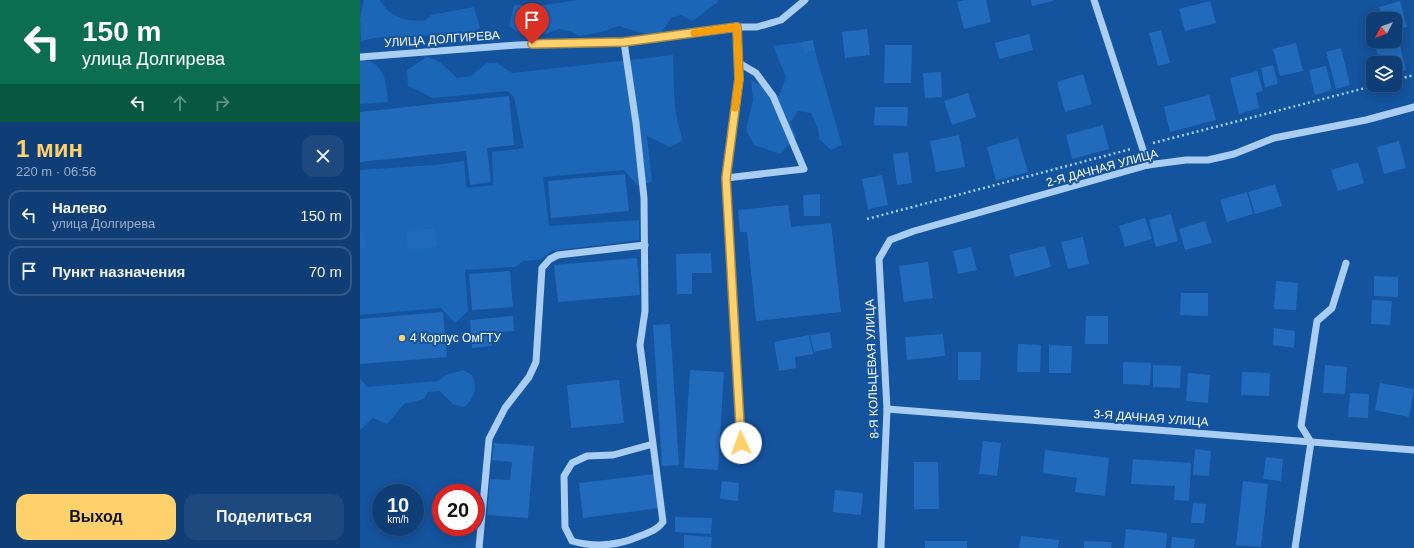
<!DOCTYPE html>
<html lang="ru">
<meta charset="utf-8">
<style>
body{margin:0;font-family:Helvetica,sans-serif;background:#1d497e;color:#f1f3f6;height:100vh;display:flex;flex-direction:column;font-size:15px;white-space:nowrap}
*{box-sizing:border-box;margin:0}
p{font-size:13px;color:#9baec5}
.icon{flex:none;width:22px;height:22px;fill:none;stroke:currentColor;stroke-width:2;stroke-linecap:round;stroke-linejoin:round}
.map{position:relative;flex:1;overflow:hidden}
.side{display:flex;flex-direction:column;background:#0f3e76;width:360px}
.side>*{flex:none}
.guide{background:#0b6e4f;color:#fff;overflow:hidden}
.needle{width:26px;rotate:229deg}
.tools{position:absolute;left:1006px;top:12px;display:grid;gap:8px}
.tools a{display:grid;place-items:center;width:36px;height:36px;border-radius:8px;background:#0f3e76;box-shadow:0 2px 10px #0003,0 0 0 1px #2f5788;font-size:20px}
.speed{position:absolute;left:12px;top:484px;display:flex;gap:8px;font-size:20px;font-weight:700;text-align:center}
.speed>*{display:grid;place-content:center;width:52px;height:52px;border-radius:50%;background:#0f3e76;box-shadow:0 2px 10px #0003,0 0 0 1px #2f5788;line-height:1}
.speed small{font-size:10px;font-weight:400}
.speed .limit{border:6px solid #d22;background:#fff;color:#111}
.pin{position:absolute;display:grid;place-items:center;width:34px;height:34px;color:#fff;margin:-41px -17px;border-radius:50% 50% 50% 0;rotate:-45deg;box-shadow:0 0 4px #0007}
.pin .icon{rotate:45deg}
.me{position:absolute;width:44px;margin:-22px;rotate:357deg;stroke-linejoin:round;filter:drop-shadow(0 0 3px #0008)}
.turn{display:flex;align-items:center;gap:14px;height:84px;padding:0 16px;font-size:18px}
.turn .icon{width:52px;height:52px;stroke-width:2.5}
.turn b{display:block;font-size:28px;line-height:34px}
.lanes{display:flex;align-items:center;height:38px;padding:0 16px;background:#0003;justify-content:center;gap:20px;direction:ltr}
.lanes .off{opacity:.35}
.round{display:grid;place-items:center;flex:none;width:42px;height:42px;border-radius:12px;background:#1d497e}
.head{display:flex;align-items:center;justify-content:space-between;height:68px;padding:0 16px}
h1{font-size:24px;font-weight:800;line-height:30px;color:#ffd16d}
.cta{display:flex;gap:8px;margin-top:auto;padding:8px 16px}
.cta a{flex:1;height:46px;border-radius:12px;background:#ffd16d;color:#111;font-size:16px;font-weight:800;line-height:46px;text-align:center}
.cta a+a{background:#1d497e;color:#f1f3f6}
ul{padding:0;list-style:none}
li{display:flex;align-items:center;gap:12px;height:50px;margin:0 8px 6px;padding:0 8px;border:2px solid #2f5788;border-radius:12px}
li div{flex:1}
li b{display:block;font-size:15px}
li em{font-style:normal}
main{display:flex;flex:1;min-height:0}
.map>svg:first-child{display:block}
.green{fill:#1c66b7}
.building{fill:#226bbc}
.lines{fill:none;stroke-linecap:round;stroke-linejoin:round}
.path{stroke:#aacdf4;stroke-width:2.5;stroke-dasharray:2 3;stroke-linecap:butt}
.minor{stroke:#aacdf4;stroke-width:7}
.route-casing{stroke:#a68847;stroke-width:10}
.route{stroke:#ffd16d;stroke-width:7}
.slow{stroke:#f59e0b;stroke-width:7}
.poi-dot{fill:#ffd16d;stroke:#14539d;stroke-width:1.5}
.labels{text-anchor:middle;stroke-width:4;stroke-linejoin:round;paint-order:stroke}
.street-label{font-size:12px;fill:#fff;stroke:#14539d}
.poi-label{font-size:12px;fill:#fff;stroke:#14539d;text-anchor:start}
</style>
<main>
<section class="side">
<div class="guide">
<div class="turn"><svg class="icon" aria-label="left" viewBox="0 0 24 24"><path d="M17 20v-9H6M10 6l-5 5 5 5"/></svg><div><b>150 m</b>улица Долгирева</div></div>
<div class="lanes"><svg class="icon" aria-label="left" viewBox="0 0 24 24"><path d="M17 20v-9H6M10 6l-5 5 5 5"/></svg><svg class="icon off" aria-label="ahead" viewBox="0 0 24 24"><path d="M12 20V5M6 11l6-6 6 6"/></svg><svg class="icon off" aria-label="right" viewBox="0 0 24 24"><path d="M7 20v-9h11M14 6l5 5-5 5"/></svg></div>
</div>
<div class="head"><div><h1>1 мин</h1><p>220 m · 06:56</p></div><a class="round"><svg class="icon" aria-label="close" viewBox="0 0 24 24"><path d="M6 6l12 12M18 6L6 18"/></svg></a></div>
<ul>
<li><svg class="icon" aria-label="left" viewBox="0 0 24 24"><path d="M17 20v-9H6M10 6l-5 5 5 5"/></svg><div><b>Налево</b><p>улица Долгирева</p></div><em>150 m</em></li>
<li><svg class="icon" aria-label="arrive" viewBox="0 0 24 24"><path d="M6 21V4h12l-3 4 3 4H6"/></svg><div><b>Пункт назначения</b></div><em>70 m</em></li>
</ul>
<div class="cta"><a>Выход</a><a>Поделиться</a></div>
</section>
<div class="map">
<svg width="1054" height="548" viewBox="0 0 1054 548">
<rect width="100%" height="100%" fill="#14539d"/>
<g class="green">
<path d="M4,0H20C30,18 45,21 65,21L71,15L114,7L120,28L112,32L32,38L20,37L1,41L0,19Z"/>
<path d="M218,0H358L357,3C347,8 342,16 332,21L321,15L311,18L302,32L285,34L259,26L241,32L219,36L212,32L199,29L186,34L174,30L162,35L149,26L154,5H185Z"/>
<path d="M442,42L444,54L455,51L482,145L471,150L459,139L458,128L451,113L438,111L430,123L436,136L421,154L394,145L386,130L393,100L391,80L419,96L426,77L413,46Z"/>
<path d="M313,55C314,77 313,98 317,119C318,127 322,132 322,141L310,147L287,136L292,182L277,185L264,170L183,177L189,226L279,220V240L191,251L180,260L163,261L155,267L105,270L108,311L95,323L81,308L0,315V170L75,165L104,161L106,185L108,188L133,185L132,152L164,148L154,97L147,91L73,98L48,86L47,70L67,57L80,62L97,78L111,76L127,63H137L152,73Z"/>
<path d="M0,59C25,62 26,80 28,102L0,104Z"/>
<path d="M103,370L112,375C118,389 115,396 105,407L94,405L80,391L68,392L64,399L44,404L27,424L13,418L0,430V378L7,387L78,381L86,375Z"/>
</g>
<g class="building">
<path d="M605,0H626L631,22L604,29L597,2Z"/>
<path d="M671,0H693V1L672,6Z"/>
<path d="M850,1L856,23L825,31L819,9Z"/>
<path d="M1040,1L1047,27L1035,30V19H1023L1019,7Z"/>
<path d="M507,29L510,55L485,58L482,32Z"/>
<path d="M801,30L810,63L798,66L789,33Z"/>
<path d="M669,34L673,50L639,59L635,43Z"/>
<path d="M453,40L455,51L444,54L442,42Z"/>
<path d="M1039,42L1046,70L1035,73V63H1020L1016,48Z"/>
<path d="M936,43L943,71L920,76L913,49Z"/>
<path d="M525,45H552L551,83H524Z"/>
<path d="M981,48L990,85L976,89L966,52Z"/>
<path d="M913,65L918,84L905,87L901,68Z"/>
<path d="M966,66L972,90L955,95L949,70Z"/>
<path d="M897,71L903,91L896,93L899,108L879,114L870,78Z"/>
<path d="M581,72L582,97L565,98L563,73Z"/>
<path d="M723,74L732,104L705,112L697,82Z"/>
<path d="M608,93L616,117L592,125L584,101Z"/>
<path d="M849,95L856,120L810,132L804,107Z"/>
<path d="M149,96L154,145L127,148L131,182L110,185L106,151L0,162V112Z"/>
<path d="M515,107H548L547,126L514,125Z"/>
<path d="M743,125L749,149L712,159L706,135Z"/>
<path d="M599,135L605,167L576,172L570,141Z"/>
<path d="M658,138L668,172L636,181L627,147Z"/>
<path d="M1039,141L1046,168L1024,174L1017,147Z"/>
<path d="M548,152L552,183L537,185L533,154Z"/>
<path d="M998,162L1004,183L978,191L971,170Z"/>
<path d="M265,174L269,211L191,218L188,181Z"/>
<path d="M522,175L528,205L508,209L502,179Z"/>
<path d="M915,184L922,206L895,214L888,192Z"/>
<path d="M887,192L893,214L867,222L860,200Z"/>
<path d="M460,194V216H444L443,195Z"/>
<path d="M428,205L431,227L471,223L481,312L396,321L387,232H380L378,210Z"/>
<path d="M811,214L818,241L796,247L789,220Z"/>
<path d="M785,218L792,239L765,247L759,226Z"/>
<path d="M845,221L852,243L825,250L819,229Z"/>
<path d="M75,228L77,247L48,250L46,231Z"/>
<path d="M0,232H4L5,248H0Z"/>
<path d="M723,237L729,264L708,269L701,242Z"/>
<path d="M685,246L691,267L655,277L649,255Z"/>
<path d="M611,247L617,270L598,274L593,251Z"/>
<path d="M351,253L352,273H332V294H317L316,254Z"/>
<path d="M277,258L280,295L198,302L194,265Z"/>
<path d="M568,262L573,298L544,302L539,266Z"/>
<path d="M150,271L153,307L112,310L109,274Z"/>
<path d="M1014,276L1038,277V297L1014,296Z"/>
<path d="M916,281L938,283L936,310L914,309Z"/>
<path d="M821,293H848V316L820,315Z"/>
<path d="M1012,300L1032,301L1030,325L1011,324Z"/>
<path d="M83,312L87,357L0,364V319Z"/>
<path d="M153,316L154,331L130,333L132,346L112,348L110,320Z"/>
<path d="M726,316H748V344H725Z"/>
<path d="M310,324L319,465L302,466L293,325Z"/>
<path d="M914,328L935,331L934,348L913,345Z"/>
<path d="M470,332L472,348L454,352L450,335Z"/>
<path d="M583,334L585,356L547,360L545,337Z"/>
<path d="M449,335L453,354L435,357L436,368L419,371L414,342Z"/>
<path d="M658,344L681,345L680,372H657Z"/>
<path d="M689,345L712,346L711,373H689Z"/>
<path d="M598,352H621L620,380H598Z"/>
<path d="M763,362L791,363L790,385L763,384Z"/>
<path d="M793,365L821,366L820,388L793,387Z"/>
<path d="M965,365L987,367L985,394L963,393Z"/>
<path d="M330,370L364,372L358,470L324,468Z"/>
<path d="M882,372L910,373L909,396L881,395Z"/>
<path d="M828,373L850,375L848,403L826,401Z"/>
<path d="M259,380L264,423L211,428L207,385Z"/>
<path d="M1020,383L1054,389L1049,417L1015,410Z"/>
<path d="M990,393L1009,394L1008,418L988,417Z"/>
<path d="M623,441L641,443L637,476L619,474Z"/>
<path d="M134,443L174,446L168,518L127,515L130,479L150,480L152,462L132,460Z"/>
<path d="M835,449L851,451L849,476L833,475Z"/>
<path d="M685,450L749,458L745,496L715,492L717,478L683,473Z"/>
<path d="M906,457L923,459L921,481L903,479Z"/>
<path d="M773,459L831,463L829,501L814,500L815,486L771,484Z"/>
<path d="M554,462H578L579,509H554Z"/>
<path d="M295,474L300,508L223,518L219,483Z"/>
<path d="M362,481L379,483L378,501L360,499Z"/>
<path d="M883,481L908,484L901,547L876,545Z"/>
<path d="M475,490L503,493L501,515L473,512Z"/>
<path d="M833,503L846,504L844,523H831Z"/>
<path d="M315,517L352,518L351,534L315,532Z"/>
<path d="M766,529L807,533L806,548H764Z"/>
<path d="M324,535L352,537L351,548H324Z"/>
<path d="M661,536L699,540L698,548H659Z"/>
<path d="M812,537L835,539L834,548H811Z"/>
<rect x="565" y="541" width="42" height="7"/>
<path d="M724,541L752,542L751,548H724Z"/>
</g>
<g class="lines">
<g class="path">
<path d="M1035,80L1054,75"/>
<path d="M793,143L1017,85"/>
<path d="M507,219L771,149"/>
</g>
<g class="minor">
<path d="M734,0L788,165"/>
<path d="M377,27L379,79L366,178L381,443"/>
<path d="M264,42L276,123L284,198L285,311L280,345L293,444L253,455L227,456L212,463L204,476L205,527L212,541C236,548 257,546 280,536C290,532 297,530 303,522L293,444"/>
<path d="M0,57L157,45L264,42L377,27H397L421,20L445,0"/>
<path d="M366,178L444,169L413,96L396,73L379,63"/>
<path d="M527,409L1054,450"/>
<path d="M119,548L129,439L145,408L169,377L176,362L182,268L190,259L198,255L285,245"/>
<path d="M521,548L527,409L519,259L530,240L554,231L788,165L826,160H848L874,154L914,138L1006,120L1054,107"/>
<path d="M935,548L951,442L941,426L957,321L972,308L986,263"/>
</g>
</g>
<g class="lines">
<g class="route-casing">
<path id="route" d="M172,44L264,42L377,27L379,79L366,178L381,443"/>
</g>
<use href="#route" class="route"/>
<path class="slow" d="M334,33L377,27L379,79L375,108"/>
</g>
<circle class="poi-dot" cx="42" cy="338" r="4"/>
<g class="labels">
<g class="street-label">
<text transform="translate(82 39) rotate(-4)" y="4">УЛИЦА ДОЛГИРЕВА</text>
<text transform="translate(742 168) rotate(-15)" y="4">2-Я ДАЧНАЯ УЛИЦА</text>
<text transform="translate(512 369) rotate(-92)" y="4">8-Я КОЛЬЦЕВАЯ УЛИЦА</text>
<text transform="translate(791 418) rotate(4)" y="4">3-Я ДАЧНАЯ УЛИЦА</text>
</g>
<g class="poi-label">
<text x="50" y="342">4 Корпус ОмГТУ</text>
</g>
</g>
</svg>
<div class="tools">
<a><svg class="needle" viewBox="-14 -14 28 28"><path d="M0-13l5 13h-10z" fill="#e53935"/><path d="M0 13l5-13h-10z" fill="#9baec5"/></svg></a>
<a><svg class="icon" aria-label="layers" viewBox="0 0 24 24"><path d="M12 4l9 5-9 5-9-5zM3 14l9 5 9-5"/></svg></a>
</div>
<div class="speed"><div>10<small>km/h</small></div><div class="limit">20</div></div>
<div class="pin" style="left:172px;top:44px;background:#d93025"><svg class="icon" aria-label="arrive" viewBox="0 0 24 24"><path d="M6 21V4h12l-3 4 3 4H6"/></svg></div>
<svg class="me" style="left:381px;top:443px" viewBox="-20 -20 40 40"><circle r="19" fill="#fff"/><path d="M0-13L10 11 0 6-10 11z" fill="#ffd16d"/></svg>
</div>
</main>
